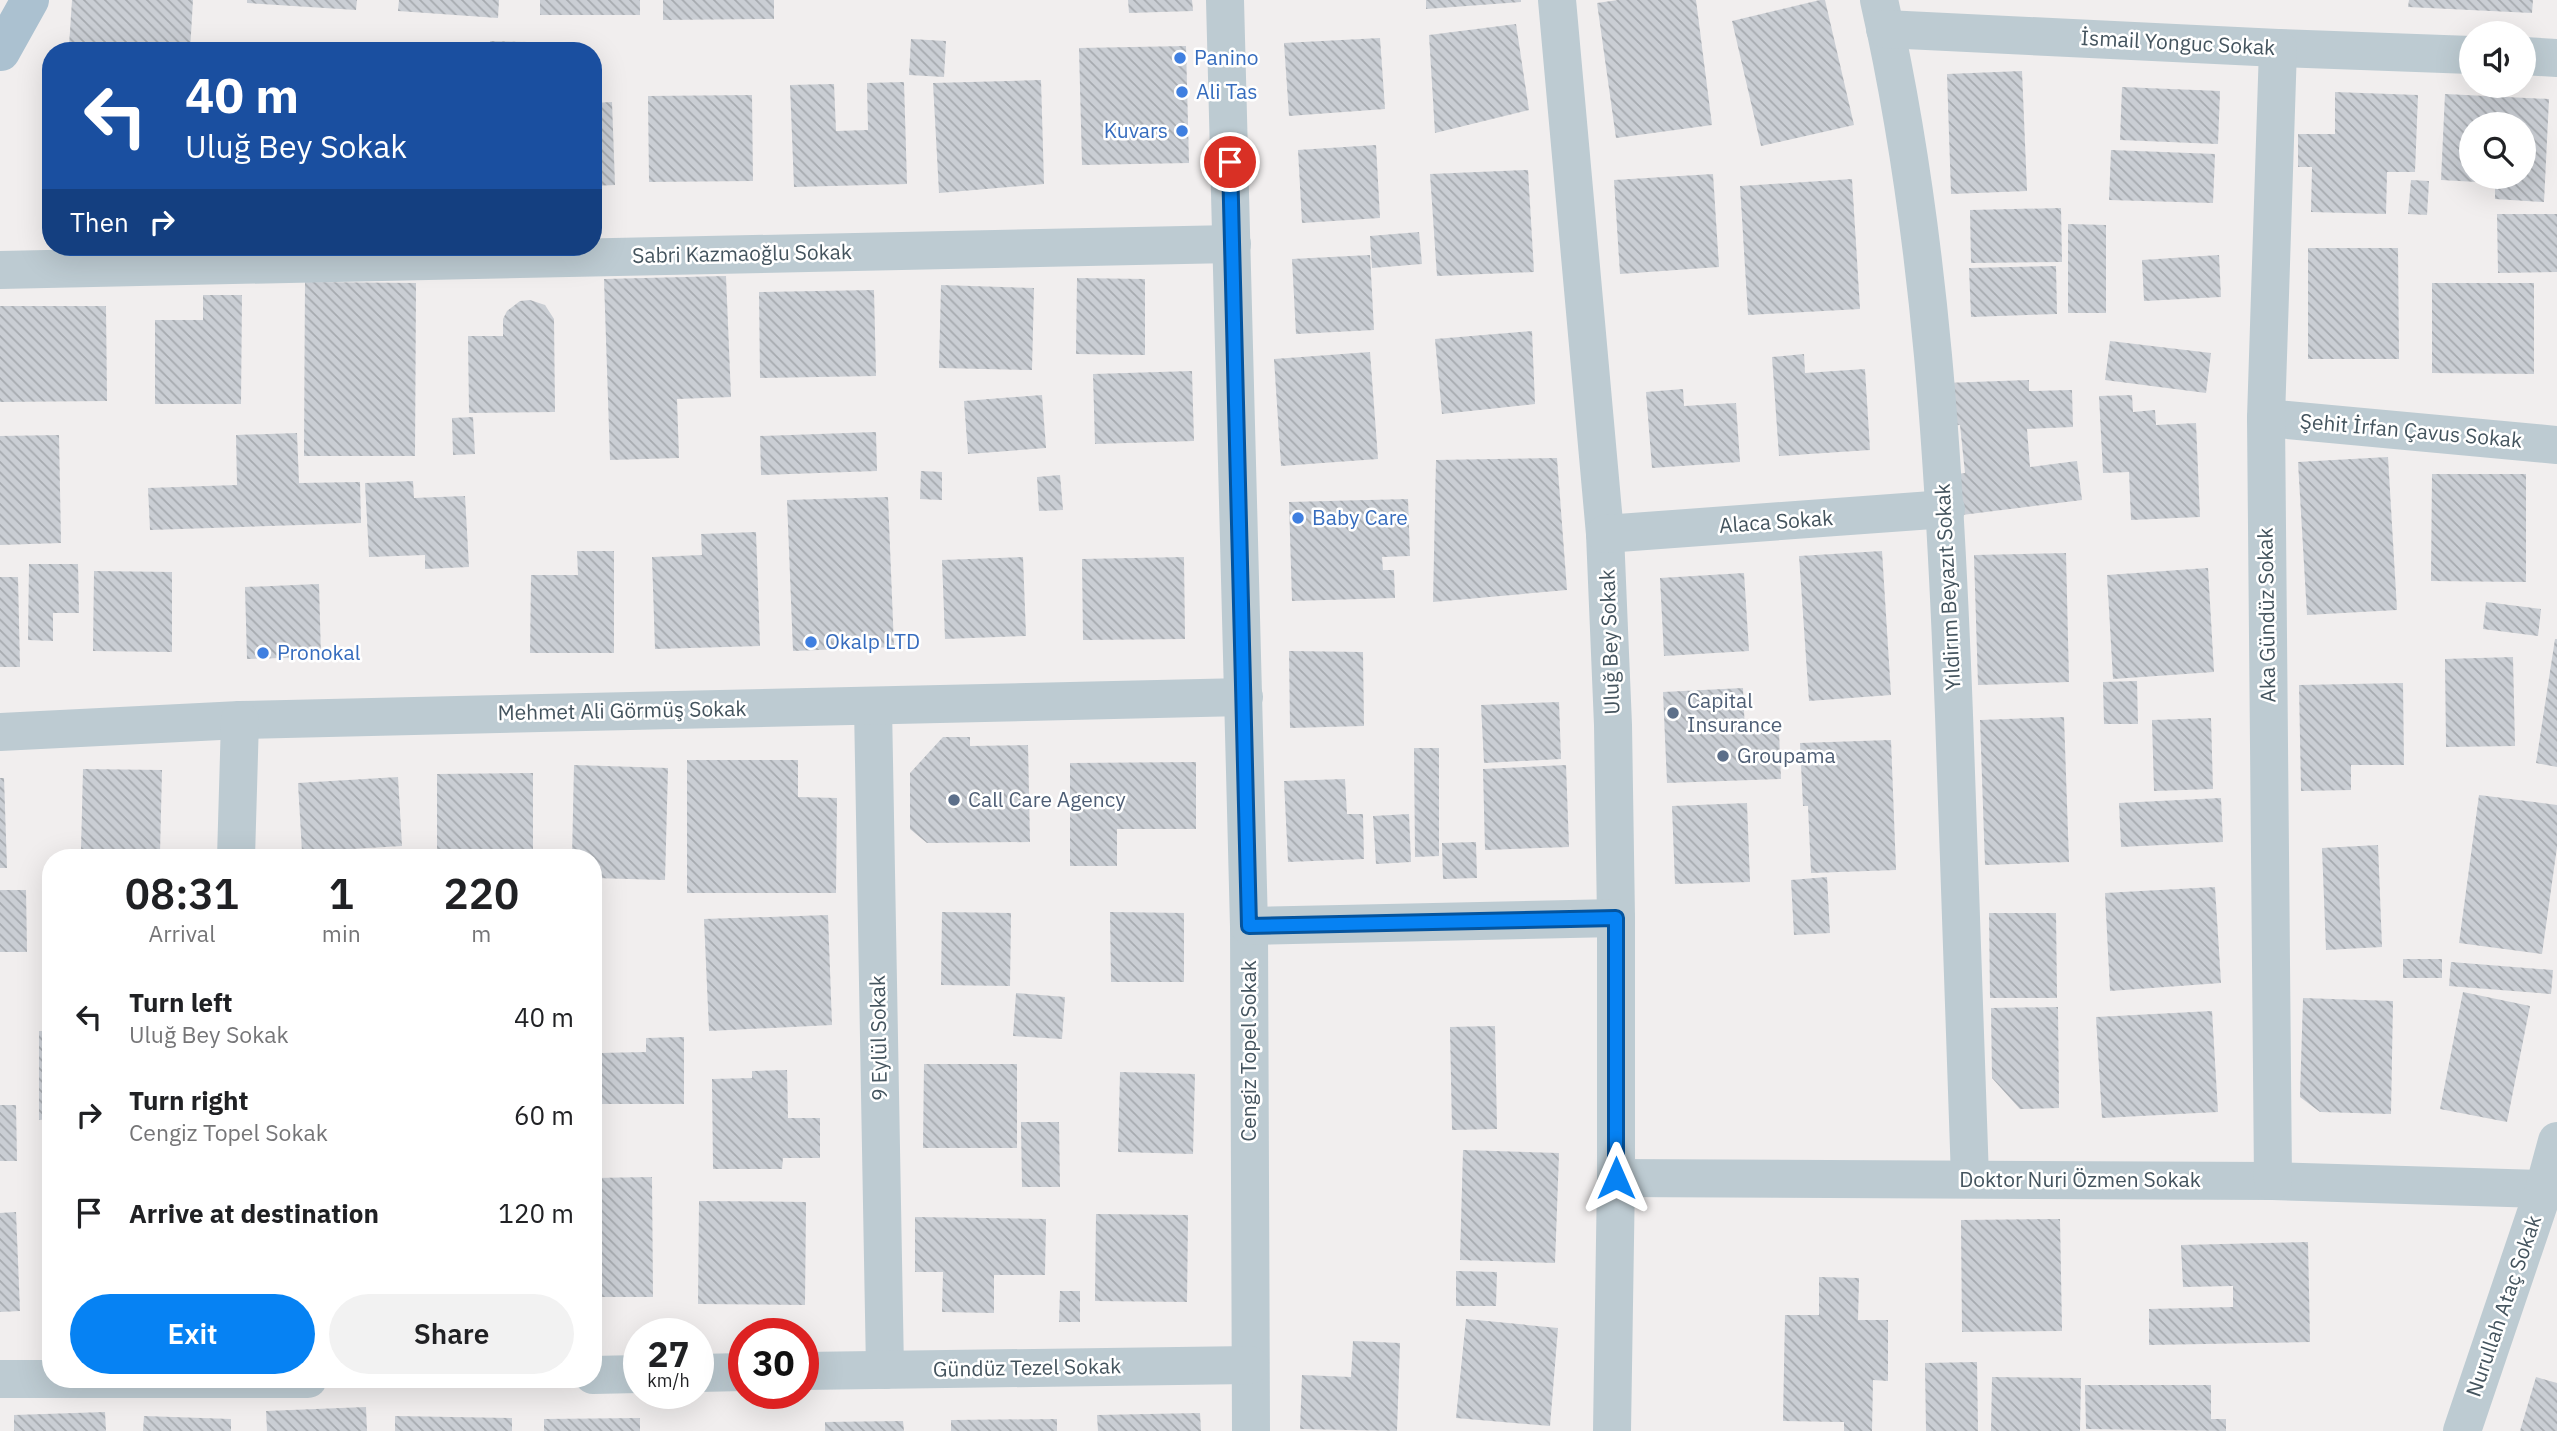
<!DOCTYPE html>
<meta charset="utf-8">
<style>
body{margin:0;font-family:"IBM Plex Sans",sans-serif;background:#f2f2f2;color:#202124;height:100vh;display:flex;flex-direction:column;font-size:26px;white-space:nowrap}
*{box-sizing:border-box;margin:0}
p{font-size:23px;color:#757577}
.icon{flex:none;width:38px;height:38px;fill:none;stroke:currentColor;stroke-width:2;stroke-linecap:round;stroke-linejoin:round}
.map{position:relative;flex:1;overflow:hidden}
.drawer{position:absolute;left:42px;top:849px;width:560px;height:539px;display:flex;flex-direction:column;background:#fff;border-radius:28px;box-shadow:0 7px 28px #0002}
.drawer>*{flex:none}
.banner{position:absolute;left:42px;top:42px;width:560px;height:214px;border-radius:28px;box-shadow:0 7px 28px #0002;background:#1a4fa0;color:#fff;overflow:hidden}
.tools{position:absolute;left:2459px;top:21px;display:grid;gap:14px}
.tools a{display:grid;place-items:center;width:77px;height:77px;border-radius:50%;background:#fff;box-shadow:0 7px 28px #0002;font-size:35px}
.speed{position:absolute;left:623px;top:1318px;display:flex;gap:14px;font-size:35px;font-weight:700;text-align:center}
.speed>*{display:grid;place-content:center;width:91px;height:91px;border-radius:50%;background:#fff;box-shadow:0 7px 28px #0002;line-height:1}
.speed small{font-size:18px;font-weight:400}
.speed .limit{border:10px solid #d22;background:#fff;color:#111}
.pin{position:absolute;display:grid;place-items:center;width:60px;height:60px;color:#fff;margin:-30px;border:4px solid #fff;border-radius:50%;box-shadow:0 2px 7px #0007}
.me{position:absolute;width:77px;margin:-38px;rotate:0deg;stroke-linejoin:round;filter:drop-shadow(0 0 5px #0008)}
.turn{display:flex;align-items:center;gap:24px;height:147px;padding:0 28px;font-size:32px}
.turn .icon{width:91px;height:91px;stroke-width:2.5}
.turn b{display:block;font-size:49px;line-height:60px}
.then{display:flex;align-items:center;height:66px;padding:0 28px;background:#0003;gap:14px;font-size:26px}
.eta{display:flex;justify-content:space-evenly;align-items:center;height:119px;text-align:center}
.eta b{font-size:42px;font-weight:600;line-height:49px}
.cta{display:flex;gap:14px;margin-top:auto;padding:14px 28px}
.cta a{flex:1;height:80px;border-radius:42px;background:#0682f3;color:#fff;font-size:28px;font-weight:600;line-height:80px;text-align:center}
.cta a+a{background:#f2f2f2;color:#202124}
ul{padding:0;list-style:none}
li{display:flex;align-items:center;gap:21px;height:98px;padding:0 28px}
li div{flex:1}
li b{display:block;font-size:26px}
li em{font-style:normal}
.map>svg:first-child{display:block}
.building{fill:url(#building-back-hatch);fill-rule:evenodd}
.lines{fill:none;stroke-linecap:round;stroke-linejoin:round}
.minor{stroke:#bdcbd2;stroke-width:38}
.primary{stroke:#abc1d0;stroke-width:38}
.route-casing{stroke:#04549e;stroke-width:18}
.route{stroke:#0682f3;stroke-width:12}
.shop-dot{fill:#3f7fe0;stroke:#fff;stroke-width:2.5}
.service-dot{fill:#5c6f8a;stroke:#fff;stroke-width:2.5}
.labels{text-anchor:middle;stroke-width:5;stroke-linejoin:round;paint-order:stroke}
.street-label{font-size:21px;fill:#44545e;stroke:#fff}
.shop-label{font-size:21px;fill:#366cbe;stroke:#fff;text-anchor:start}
.service-label{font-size:21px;fill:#4e5e75;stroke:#fff;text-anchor:start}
</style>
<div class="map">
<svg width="2557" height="1431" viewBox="0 0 2557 1431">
<defs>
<pattern id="building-back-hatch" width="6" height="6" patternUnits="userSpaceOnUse" patternTransform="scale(1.75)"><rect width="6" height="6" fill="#caced4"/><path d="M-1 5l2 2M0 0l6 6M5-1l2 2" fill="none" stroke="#a6aaaf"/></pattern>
</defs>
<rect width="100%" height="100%" fill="#f1eeee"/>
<g class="building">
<path d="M72,0H193L190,51H147L69,46Z"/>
<path d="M247,0H357L356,10L247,3Z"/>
<path d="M399,0H499L498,18L398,11Z"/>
<rect x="540" y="0" width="100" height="15"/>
<path d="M663,0H774V19L663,20Z"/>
<path d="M1128,0H1192L1193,11L1129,13Z"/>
<path d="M1426,0H1521V2L1426,9Z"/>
<path d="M1618,0H1696L1712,125L1616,138L1597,3Z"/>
<path d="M1820,0H1825L1854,125L1761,146L1732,21Z"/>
<path d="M2409,0H2533L2532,13L2408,7Z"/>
<path d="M1516,24L1529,110L1435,133L1429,35Z"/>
<path d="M1380,38L1385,109L1289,116L1284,43Z"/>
<path d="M911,39L946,41L944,77L909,75Z"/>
<path d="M490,41L528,42V51H490Z"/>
<path d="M1186,46L1189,163L1082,165L1079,48Z"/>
<path d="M46,67H51V149H48Z"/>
<path d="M2022,71L2027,191L1951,194L1947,74Z"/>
<path d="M1041,80L1044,184L939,193L933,83Z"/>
<path d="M904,82L907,184L794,187L790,85L834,84L836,131L868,130L867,83Z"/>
<path d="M2122,87L2220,91L2218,144L2120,140Z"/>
<path d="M2335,92L2418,95L2415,172H2387L2386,214L2311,212L2312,167H2298V134H2335Z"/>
<path d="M2445,94L2549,99L2544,202L2495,199V183L2441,180ZM2471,124H2524V177H2471Z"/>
<path d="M752,95L753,181L649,182L648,96Z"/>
<path d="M612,102L615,185L593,186V103Z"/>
<path d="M1376,145L1380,218L1302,223L1298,150Z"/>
<path d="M2111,150L2215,154L2213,203L2109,200Z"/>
<path d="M1528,170L1534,272L1437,276L1430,174Z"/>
<path d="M1713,174L1719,267L1620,274L1614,180Z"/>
<path d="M1852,179L1860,309L1748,315L1740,186Z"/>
<path d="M2411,180L2429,181L2427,215L2408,214Z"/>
<path d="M2061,208L2062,262L1971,263L1970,210Z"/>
<path d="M2497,214H2557V272L2498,273Z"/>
<path d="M2068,224L2106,225V313H2068Z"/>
<path d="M1419,232L1422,264L1372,268L1370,236Z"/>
<path d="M2308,248H2398L2399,359H2308Z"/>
<path d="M1370,255L1374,330L1296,334L1292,259Z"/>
<path d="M2219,255L2221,297L2144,301L2142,260Z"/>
<path d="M2056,266L2057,314L1971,317L1969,268Z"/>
<path d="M726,276L731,397L677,399L679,458L610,460L604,279Z"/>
<path d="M1077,278L1145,279V355L1076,354Z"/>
<path d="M305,282L416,283L415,456H304Z"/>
<path d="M2432,283H2534V374L2432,373Z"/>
<path d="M941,285L1034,288L1032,370L939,368Z"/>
<path d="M874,290L876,376L760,378L759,292Z"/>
<path d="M203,295H242L241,404H155V320H203Z"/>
<path d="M530,300L545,305L554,319L555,412L469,413L468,336H503V319L507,311L520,301Z"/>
<path d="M0,306H106L107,401L0,402Z"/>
<path d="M1532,331L1535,404L1442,414L1435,339Z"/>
<path d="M2110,341L2211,353L2206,393L2105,380Z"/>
<path d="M1370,352L1378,459L1281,466L1274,359Z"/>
<path d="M1804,354L1805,373L1865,369L1870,450L1779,456L1772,357Z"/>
<path d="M1192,371L1194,441L1095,444L1093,374Z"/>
<path d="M2029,380V391L2072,390L2073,427L2027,429L2030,467L2077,461L2082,500L1954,516L1950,475L1965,473L1960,425L1945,426L1944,383Z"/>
<path d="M1683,389L1684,406L1736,403L1740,462L1652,468L1646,392Z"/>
<path d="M1042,395L1046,448L968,454L964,401Z"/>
<path d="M2132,395L2133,412L2155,410L2156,425L2196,423L2200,517L2131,520L2129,472L2103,473L2099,396Z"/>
<path d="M473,417L475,454L453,455L452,418Z"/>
<path d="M876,432L877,471L761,475L760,436Z"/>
<path d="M297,433L299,483L360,482L361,523L150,530L148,488L237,485L236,435Z"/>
<path d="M59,435L61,543L0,545V436Z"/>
<path d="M2388,457L2397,610L2307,615L2298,462Z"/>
<path d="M1557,458L1567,590L1433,602L1436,460Z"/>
<path d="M921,471L942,472V500L920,499Z"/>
<path d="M2432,474H2526V582L2431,581Z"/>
<path d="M1060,475L1063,510L1039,511L1037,477Z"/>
<path d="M413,481L414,498L465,496L469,567L425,569V555L369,557L365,483Z"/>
<path d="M888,497L894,647L793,651L787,500Z"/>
<path d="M1408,499L1410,556L1382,557L1383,570H1394L1395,598L1292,601L1289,502Z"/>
<path d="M756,532L760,646L655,649L652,557L702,555L701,534Z"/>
<path d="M577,551H614V653H530L531,575H578Z"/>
<path d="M1882,551L1891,695L1809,701L1799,556Z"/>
<path d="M2066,553L2069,682L1978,685L1974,555Z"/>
<path d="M1023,557L1026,636L945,639L942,560Z"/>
<path d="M1184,557L1185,639L1083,640L1082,559Z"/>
<path d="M29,564H78L79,613H53V641L28,640Z"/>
<path d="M2208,568L2214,672L2113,679L2107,575Z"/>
<path d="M94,571L172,572V652L93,651Z"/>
<path d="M1744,573L1749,651L1664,656L1660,578Z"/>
<path d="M0,577H18L20,667H0Z"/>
<path d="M319,584L321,657L247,659L245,587Z"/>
<path d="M2486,602L2541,609L2538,636L2483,629Z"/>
<path d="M2555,639H2557V767L2536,763Z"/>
<path d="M1289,651L1363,652L1364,726L1290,728Z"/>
<path d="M2513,657L2515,746L2446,747L2445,659Z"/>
<path d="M2137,681L2138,724H2104L2103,682Z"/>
<path d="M2403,683L2404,765H2351V790L2301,791L2299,685Z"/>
<path d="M1743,688L1745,733L1779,732L1781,779L1667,783L1663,692Z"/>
<path d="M1559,702L1561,759L1484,763L1481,705Z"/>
<path d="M2064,717L2069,862L1985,865L1980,720Z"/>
<path d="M2211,718L2213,789L2154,791L2152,720Z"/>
<path d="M943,737H970V746L1028,745L1030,842L927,843L910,829V773Z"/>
<path d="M1891,740L1896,870L1811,873L1808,806H1803L1800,743Z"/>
<path d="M1414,748H1439V856L1415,857Z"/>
<path d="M687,760H798V797L837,798L836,893H687Z"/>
<path d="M1196,762V829H1117V866H1070V763Z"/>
<path d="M574,765L668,768L665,880L593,878V858H572Z"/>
<path d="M1566,765L1569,847L1485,850L1483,769Z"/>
<path d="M83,769L162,770L160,853L81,851Z"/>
<path d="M533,773V858H437V774Z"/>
<path d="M398,777L402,846L302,852L298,783Z"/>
<path d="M0,778H4L7,868H0Z"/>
<path d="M1345,779L1347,814H1363L1364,859L1288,862L1284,781Z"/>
<path d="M2479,795L2557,805V847L2542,954L2459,943Z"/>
<path d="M2221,798L2223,842L2121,847L2119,803Z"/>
<path d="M1747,803L1750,882L1675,884L1672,806Z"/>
<path d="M1409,814L1411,862L1376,864L1373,816Z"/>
<path d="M1476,842L1477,878L1443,879L1442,843Z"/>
<path d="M2378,845L2382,947L2326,950L2322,848Z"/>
<path d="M1827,877L1830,933L1794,935L1791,880Z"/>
<path d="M2215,887L2221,983L2110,991L2105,893Z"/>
<path d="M0,890H26L27,952H0Z"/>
<path d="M942,912L1011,913L1010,986L941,985Z"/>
<path d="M1110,912L1184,913V982H1111Z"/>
<path d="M1989,913H2056L2057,998H1990Z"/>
<path d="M828,915L832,1025L709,1031L704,919Z"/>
<rect x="2403" y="959" width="39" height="19"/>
<path d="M2451,962L2553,970L2551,994L2449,986Z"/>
<path d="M2463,992L2530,1006L2507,1122L2440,1109Z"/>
<path d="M1016,993L1065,997L1062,1039L1013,1036Z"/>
<path d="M2303,998L2393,1001L2391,1114L2320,1112L2300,1097Z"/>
<path d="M2058,1007L2059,1108L2020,1109L1992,1078L1991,1008Z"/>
<path d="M2212,1011L2218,1112L2102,1118L2096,1017Z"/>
<path d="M1495,1026L1497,1129L1452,1130L1450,1027Z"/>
<path d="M39,1031H51V1119L39,1120Z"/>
<path d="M684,1037V1104H599V1053L646,1052V1038Z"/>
<path d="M924,1064H1017V1148H923Z"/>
<path d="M787,1070L788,1118H820V1158H783L782,1169H713L712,1079L752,1078V1071Z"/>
<path d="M1120,1072L1195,1074L1193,1154L1118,1152Z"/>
<path d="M0,1105H16L17,1161H0Z"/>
<path d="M1021,1122H1059L1060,1187H1022Z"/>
<path d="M1463,1150L1559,1153L1555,1263L1460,1260Z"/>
<path d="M652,1177L653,1297H593V1178Z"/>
<path d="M699,1201L806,1202L805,1305L698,1304Z"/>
<path d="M46,1208H51V1300H44Z"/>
<path d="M16,1212L20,1311L0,1312V1213Z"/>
<path d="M1096,1214L1188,1215L1187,1302L1095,1301Z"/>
<path d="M915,1217L1046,1219L1045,1275H994V1313L942,1312L943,1272H915Z"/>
<path d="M2060,1219L2062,1331L1962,1332L1961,1220Z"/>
<path d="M2308,1242L2310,1342L2149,1345V1309L2233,1307V1286L2183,1287L2181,1245Z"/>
<path d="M1456,1271L1497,1272L1496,1306H1456Z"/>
<path d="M1819,1277L1859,1278L1858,1320H1888V1381L1873,1380L1872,1431H1844V1422L1783,1421L1785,1315H1819Z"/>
<path d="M1060,1291H1080V1322H1059Z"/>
<path d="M1466,1319L1558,1328L1550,1426L1456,1418Z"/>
<path d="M1353,1341L1400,1343L1397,1431L1300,1429L1302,1375L1351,1377Z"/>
<path d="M1977,1362L1978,1431H1926L1925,1363Z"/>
<path d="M1992,1377L2081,1378L2080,1431H1991Z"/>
<path d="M2536,1377L2557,1383V1431H2520Z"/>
<path d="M2085,1385H2211V1419H2226V1431L2086,1429Z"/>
<path d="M366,1407L367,1431H267L266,1411Z"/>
<path d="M105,1412L106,1431H14V1415Z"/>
<path d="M1200,1413L1201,1431H1098L1097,1415Z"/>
<path d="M144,1416L231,1419V1431H143Z"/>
<path d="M395,1416L512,1418V1431H395Z"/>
<path d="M640,1418V1431H544V1419Z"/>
<path d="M1057,1419V1431H951V1420Z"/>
<path d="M903,1421L904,1431H825V1422Z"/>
</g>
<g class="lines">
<g class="minor">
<path d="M1225,0L1249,926L1251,1431"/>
<path d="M1557,0L1605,534L1613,725L1616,918V1178L1612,1431"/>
<path d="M1879,0C1932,234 1945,476 1954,715C1959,869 1965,1024 1970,1179"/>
<path d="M1885,29L2278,48L2471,55"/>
<path d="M2524,56L2557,58"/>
<path d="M0,270L1232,244"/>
<path d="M2266,418L2557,445"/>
<path d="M1605,534L1946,509"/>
<path d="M873,706L885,1370"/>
<path d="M0,732L240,720L1244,697"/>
<path d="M236,858L240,720"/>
<path d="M1249,926L1616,918"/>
<path d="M1616,1178L2273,1181L2544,1189"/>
<path d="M2273,1181L2266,418L2278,48"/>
<path d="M803,1371L1250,1365"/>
<path d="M698,1373L744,1372"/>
<path d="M593,1375L639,1374"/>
<path d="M0,1379H51"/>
<path d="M51,1379H308"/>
<path d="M2462,1431L2544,1189L2557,1141"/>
</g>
<path class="primary" d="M1,52L30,0"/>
</g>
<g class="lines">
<g class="route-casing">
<path id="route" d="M1230,162L1249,926L1616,918V1178"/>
</g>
<use href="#route" class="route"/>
</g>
<g class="shop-dot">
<circle cx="1180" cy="58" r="7"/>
<circle cx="1182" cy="92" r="7"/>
<circle cx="1182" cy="131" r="7"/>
<circle cx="1298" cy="518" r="7"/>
<circle cx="811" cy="642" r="7"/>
<circle cx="263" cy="653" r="7"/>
</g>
<g class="service-dot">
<circle cx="1673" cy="713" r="7"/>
<circle cx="1723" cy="756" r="7"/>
<circle cx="954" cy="800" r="7"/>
</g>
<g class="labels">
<g class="street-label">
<text transform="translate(2178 43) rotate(3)" y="7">İsmail Yonguc Sokak</text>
<text transform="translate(742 254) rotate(-1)" y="7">Sabri Kazmaoğlu Sokak</text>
<text transform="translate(2411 431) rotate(5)" y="7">Şehit İrfan Çavus Sokak</text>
<text transform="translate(1776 522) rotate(-4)" y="7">Alaca Sokak</text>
<text transform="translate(1948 587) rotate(-93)" y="7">Yıldirım Beyazıt Sokak</text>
<text transform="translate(2267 615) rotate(-91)" y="7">Aka Gündüz Sokak</text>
<text transform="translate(1610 642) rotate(-92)" y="7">Uluğ Bey Sokak</text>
<text transform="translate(622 711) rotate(-1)" y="7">Mehmet Ali Görmüş Sokak</text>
<text transform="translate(879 1038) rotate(-91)" y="7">9 Eylül Sokak</text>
<text transform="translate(1249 1051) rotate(-90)" y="7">Cengiz Topel Sokak</text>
<text x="2080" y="1187">Doktor Nuri Özmen Sokak</text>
<text transform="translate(2504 1306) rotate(-71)" y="7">Nurullah Ataç Sokak</text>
<text transform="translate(1027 1368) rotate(-1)" y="7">Gündüz Tezel Sokak</text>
</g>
<g class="shop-label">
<text x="1194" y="65">Panino</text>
<text x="1196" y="99">Ali Tas</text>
<text x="1168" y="138" text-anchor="end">Kuvars</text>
<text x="1312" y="525">Baby Care</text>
<text x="825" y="649">Okalp LTD</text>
<text x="277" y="660">Pronokal</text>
</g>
<g class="service-label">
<text x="1687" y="708">Capital<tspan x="1687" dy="24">Insurance</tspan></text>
<text x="1737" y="763">Groupama</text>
<text x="968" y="807">Call Care Agency</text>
</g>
</g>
</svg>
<div class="tools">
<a><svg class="icon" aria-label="sound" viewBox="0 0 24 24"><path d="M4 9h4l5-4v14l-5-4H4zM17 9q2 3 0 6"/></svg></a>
<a><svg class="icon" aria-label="search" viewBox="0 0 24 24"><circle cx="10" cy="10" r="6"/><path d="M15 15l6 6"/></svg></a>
</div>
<div class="speed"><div>27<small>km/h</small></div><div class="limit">30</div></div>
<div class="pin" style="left:1230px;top:162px;background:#d93025"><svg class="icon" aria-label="arrive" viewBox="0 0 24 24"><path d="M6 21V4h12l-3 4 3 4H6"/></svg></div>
<svg class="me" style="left:1616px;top:1178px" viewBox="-20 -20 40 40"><path d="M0-17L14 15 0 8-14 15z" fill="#0682f3" stroke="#fff" stroke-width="4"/></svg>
<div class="banner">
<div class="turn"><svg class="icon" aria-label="left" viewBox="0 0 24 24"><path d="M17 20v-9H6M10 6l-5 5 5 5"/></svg><div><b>40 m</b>Uluğ Bey Sokak</div></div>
<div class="then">Then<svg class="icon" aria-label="right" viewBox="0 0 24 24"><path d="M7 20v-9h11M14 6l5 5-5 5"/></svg></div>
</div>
<section class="drawer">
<div class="eta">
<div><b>08:31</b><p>Arrival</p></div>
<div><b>1</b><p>min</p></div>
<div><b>220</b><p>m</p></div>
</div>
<ul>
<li><svg class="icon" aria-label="left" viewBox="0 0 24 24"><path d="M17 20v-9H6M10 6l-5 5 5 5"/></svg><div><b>Turn left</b><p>Uluğ Bey Sokak</p></div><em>40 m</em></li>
<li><svg class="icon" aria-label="right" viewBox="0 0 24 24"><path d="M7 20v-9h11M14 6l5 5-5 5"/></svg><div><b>Turn right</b><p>Cengiz Topel Sokak</p></div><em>60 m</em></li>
<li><svg class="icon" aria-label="arrive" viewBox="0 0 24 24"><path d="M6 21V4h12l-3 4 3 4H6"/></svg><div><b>Arrive at destination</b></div><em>120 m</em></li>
</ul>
<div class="cta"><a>Exit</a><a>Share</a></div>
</section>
</div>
